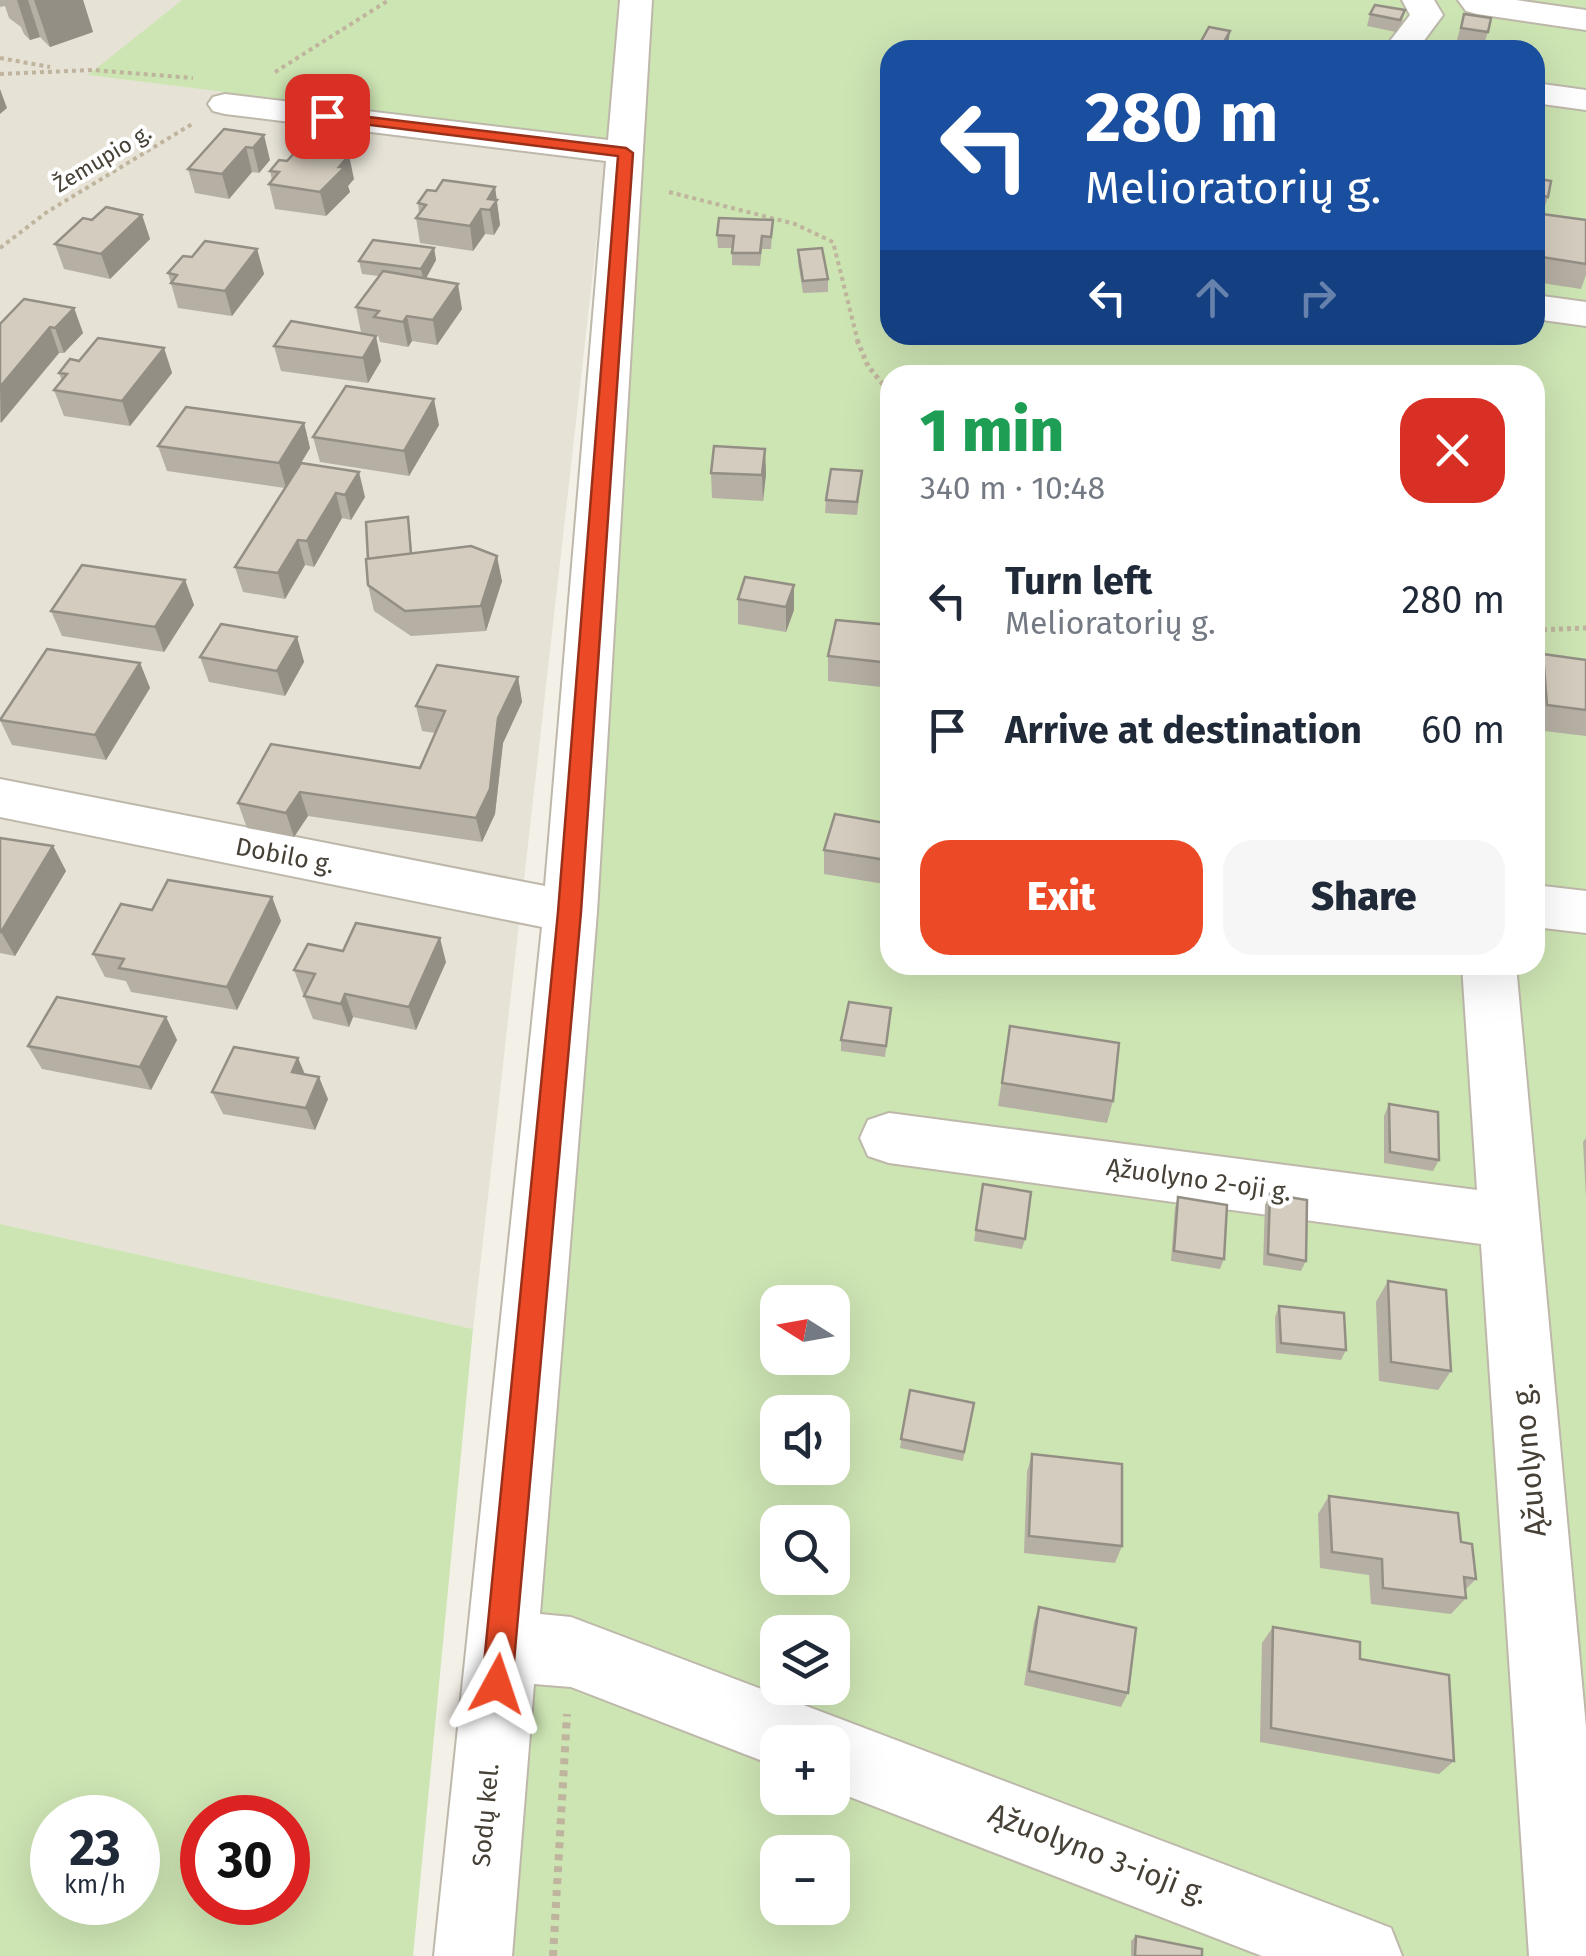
<!DOCTYPE html>
<meta charset="utf-8">
<style>
body{margin:0;font-family:"Fira Sans",sans-serif;background:#f6f6f7;color:#1f2937;height:100vh;display:flex;flex-direction:column;font-size:38px;white-space:nowrap}
*{box-sizing:border-box;margin:0}
p{font-size:32px;color:#747a83}
.icon{flex:none;width:55px;height:55px;fill:none;stroke:currentColor;stroke-width:2;stroke-linecap:round;stroke-linejoin:round}
.map{position:relative;flex:1;overflow:hidden}
.sheet{position:absolute;left:880px;top:365px;width:665px;height:610px;display:flex;flex-direction:column;background:#fff;border-radius:30px;box-shadow:0 10px 40px #0002}
.sheet>*{flex:none}
.guide{position:absolute;left:880px;top:40px;width:665px;height:305px;border-radius:30px;box-shadow:0 10px 40px #0002;background:#1a4fa0;color:#fff;overflow:hidden}
.needle{width:65px;rotate:281deg}
.tools{position:absolute;left:760px;top:1285px;display:grid;gap:20px}
.tools a{display:grid;place-items:center;width:90px;height:90px;border-radius:20px;background:#fff;box-shadow:0 10px 40px #0002;font-size:50px}
.speed{position:absolute;left:30px;top:1795px;display:flex;gap:20px;font-size:50px;font-weight:700;text-align:center}
.speed>*{display:grid;place-content:center;width:130px;height:130px;border-radius:50%;background:#fff;box-shadow:0 10px 40px #0002;line-height:1}
.speed small{font-size:25px;font-weight:400}
.speed .limit{border:15px solid #d22;background:#fff;color:#111}
.pin{position:absolute;display:grid;place-items:center;width:85px;height:85px;color:#fff;margin:-42px;border-radius:20px;box-shadow:0 5px 15px #0006}
.me{position:absolute;width:110px;margin:-55px;rotate:5deg;stroke-linejoin:round;filter:drop-shadow(0 0 8px #0008)}
.turn{display:flex;align-items:center;gap:35px;height:210px;padding:0 40px;font-size:45px}
.turn .icon{width:130px;height:130px;stroke-width:2.5}
.turn b{display:block;font-size:70px;line-height:85px}
.lanes{display:flex;align-items:center;height:95px;padding:0 40px;background:#0003;justify-content:center;gap:50px;direction:ltr}
.lanes .off{opacity:.35}
.round{display:grid;place-items:center;flex:none;width:105px;height:105px;border-radius:30px;background:#f6f6f7}
.head{display:flex;align-items:center;justify-content:space-between;height:170px;padding:0 40px}
h1{font-size:60px;font-weight:800;line-height:75px;color:#1e9e55}
.action{display:flex;gap:20px;margin-top:auto;padding:20px 40px}
.action a{flex:1;height:115px;border-radius:30px;background:#ec4a26;color:#fff;font-size:40px;font-weight:800;line-height:115px;text-align:center}
.action a+a{background:#f6f6f7;color:#1f2937}
ul{padding:0;list-style:none}
li{display:flex;align-items:center;gap:30px;height:130px;padding:0 40px}
li div{flex:1}
li b{display:block;font-size:38px}
li em{font-style:normal}
.map>svg:first-child{display:block}
.residential{fill:#e6e2d6}
.green{fill:#cde4b3;fill-rule:evenodd}
.lines{fill:none;stroke-linecap:round;stroke-linejoin:round}
.street-casing{stroke:#beb8ab;stroke-width:4}
.path-far2{stroke:#bfb49d;stroke-width:4;stroke-dasharray:4 4;stroke-linecap:butt}
.path-far1{stroke:#bfb49d;stroke-width:5;stroke-dasharray:4 4;stroke-linecap:butt}
.path{stroke:#bfb49d;stroke-width:8;stroke-dasharray:6 6;stroke-linecap:butt}
.street{fill:#fff;fill-rule:evenodd}
.wall{fill:#b6afa3}
.shaded-wall{fill:#948f85}
.building{fill:#d4ccbe;stroke:#948f85;stroke-width:2.5}
.route{fill:#ec4a26;stroke:#993019;stroke-width:2.5}
.labels{text-anchor:middle;stroke-width:8;stroke-linejoin:round;paint-order:stroke}
.far-street-label{font-size:22px;fill:#464037;stroke:#fff}
.street-label{font-size:25px;fill:#464037;stroke:#fff}
.near-street-label{font-size:30px;fill:#464037;stroke:#fff}
</style>
<div class="map">
<svg width="1586" height="1956" viewBox="0 0 1586 1956">
<rect width="100%" height="100%" fill="#f3f0e8"/>
<path class="residential" d="M0,0H182L89,75L608,140L473,1329L0,1224Z"/>
<g class="green">
<path d="M182,0H618L608,140L88,75Z"/>
<path d="M649,0H1586V1956H508ZM890,50H1535V335H890ZM890,375H1535V965H890ZM778,1302H832V1358H778ZM778,1412H832V1468H778ZM778,1522H832V1578H778ZM778,1632H832V1688H778ZM778,1742H832V1798H778ZM778,1852H832V1908H778Z"/>
<path d="M0,1224L473,1329L413,1956H0ZM52,1818H138V1902H52ZM202,1818H288V1902H202Z"/>
</g>
<g class="lines">
<g class="street-casing">
<g id="street">
<path d="M620,0H652L597,912L540,1614L571,1617L1363,1917L1391,1928L1402,1956H1262L832,1790V1742H778V1767L571,1687L534,1684L512,1956H434L542,927L0,817V779L545,886L606,161L225,114L213,111L208,104L213,97L225,94L608,140Z"/>
<path d="M1402,0H1434L1443,15L1417,50H1383L1410,15Z"/>
<path d="M1458,0H1516L1586,10V30L1477,14L1466,11Z"/>
<path d="M1535,83L1586,90V110L1535,103Z"/>
<path d="M1535,295L1586,302V326L1535,319Z"/>
<path d="M1535,885L1586,891V933L1535,927Z"/>
<path d="M1462,965H1516L1586,1727V1956H1529L1481,1244L889,1163L868,1156L860,1138L868,1120L889,1113L1477,1190Z"/>
</g>
</g>
<g class="path-far2">
<path d="M0,58L50,67"/>
<path d="M275,72L389,0"/>
<path d="M0,74L92,70L193,78"/>
<path d="M669,192L795,224L833,242L858,342"/>
<path d="M0,248L47,212L192,124"/>
</g>
<g class="path-far1">
<path d="M857,340L868,366L890,393"/>
<path d="M1535,630L1586,628"/>
</g>
<path class="path" d="M553,1956L567,1714"/>
<use href="#street" class="street"/>
</g>
<g class="wall">
<path d="M0,0H83L93,32L50,47L40,37L30,40L24,34L21,27L9,18L5,6L0,7Z"/>
<path d="M1405,10L1402,22L1396,32L1367,26L1370,14Z"/>
<path d="M1464,14L1488,32L1484,44L1457,40Z"/>
<path d="M1230,31L1228,44L1224,50H1198L1199,45Z"/>
<path d="M224,129L270,160L259,173L252,172L229,199L195,193L188,169Z"/>
<path d="M287,161L354,179L348,186L350,192L326,216L275,209L269,184L272,180L270,171Z"/>
<path d="M1535,178L1548,197L1544,209L1535,208Z"/>
<path d="M495,187L500,225L494,235L485,234L473,251L420,243L416,218L419,214L418,203L436,191Z"/>
<path d="M1535,213L1586,220V275L1581,289L1535,282Z"/>
<path d="M142,215L150,239L110,279L64,269L55,244L92,220Z"/>
<path d="M773,220L771,249H762L760,266L732,265V248H718L717,235Z"/>
<path d="M434,248L436,260L426,278L462,309L437,345L412,341L408,347L380,342L378,335L361,332L356,307L379,276L362,274L359,261Z"/>
<path d="M257,249L264,274L232,316L178,308L168,273Z"/>
<path d="M798,250L828,279V292L803,293L798,262Z"/>
<path d="M74,308L83,333L64,353H59L0,423V324Z"/>
<path d="M291,321L381,361L368,383L281,371L274,346Z"/>
<path d="M164,348L172,373L130,426L64,416L54,390L62,381L59,373L79,361Z"/>
<path d="M304,423L310,448L301,463L365,497L351,520L342,518L314,567L305,565L285,599L243,592L235,567L285,488L167,471L158,446Z"/>
<path d="M439,425L409,476L320,462L313,437Z"/>
<path d="M765,449L766,474L763,501L712,498L711,473Z"/>
<path d="M862,471L857,515L825,513L826,500Z"/>
<path d="M410,530L412,553L502,581L486,631L411,636L374,611L368,585Z"/>
<path d="M185,580L194,605L164,652L62,636L51,611Z"/>
<path d="M794,585V610L786,632L738,624V599Z"/>
<path d="M890,625V688L828,681V656Z"/>
<path d="M297,637L304,662L285,696L209,682L200,657Z"/>
<path d="M1543,654L1586,660V736L1536,730L1535,672Z"/>
<path d="M140,663L150,688L106,760L12,745L0,720Z"/>
<path d="M518,677L522,702L503,743L495,814L482,842L308,816L294,837L247,828L238,803L420,768L435,733L422,731L416,706Z"/>
<path d="M890,824L884,884L824,874V850Z"/>
<path d="M0,838L53,846L66,871L15,956L0,953Z"/>
<path d="M272,897L281,921L237,1010L131,992L126,981L105,977L93,954L152,910Z"/>
<path d="M890,908V947L883,946V934Z"/>
<path d="M343,951L446,962L416,1030L353,1017L349,1027L313,1019L304,996L305,994H303L294,970Z"/>
<path d="M891,1008L885,1057L841,1051V1040Z"/>
<path d="M166,1017L177,1040L151,1090L42,1069L28,1046Z"/>
<path d="M1010,1026L1113,1101L1107,1123L998,1106Z"/>
<path d="M298,1058L305,1074L328,1099L315,1130L223,1114L212,1092Z"/>
<path d="M1389,1104L1439,1160L1433,1171L1384,1163V1116Z"/>
<path d="M1586,1138V1197L1583,1142Z"/>
<path d="M983,1184L1025,1239L1022,1249L974,1241Z"/>
<path d="M1270,1194L1306,1261L1301,1271L1263,1265L1265,1205Z"/>
<path d="M1178,1197L1224,1259L1220,1269L1171,1261L1175,1208Z"/>
<path d="M1388,1281L1451,1371L1438,1390L1379,1381L1376,1302Z"/>
<path d="M1279,1306L1346,1350L1341,1360L1276,1353L1275,1317Z"/>
<path d="M910,1390L974,1403L963,1461L900,1448Z"/>
<path d="M1032,1454L1122,1546L1115,1563L1024,1553L1027,1472Z"/>
<path d="M1329,1496L1461,1542L1476,1579L1465,1590L1466,1598L1451,1614L1371,1604L1369,1575L1320,1568L1318,1514Z"/>
<path d="M1039,1607L1128,1693L1121,1707L1024,1685L1034,1622Z"/>
<path d="M1273,1627L1360,1659L1454,1761L1439,1774L1260,1742L1262,1643Z"/>
<path d="M1136,1936L1202,1956H1131V1941Z"/>
</g>
<g class="shaded-wall">
<path d="M17,0H28L40,37L30,40Z"/>
<path d="M34,0H83L93,32L50,47Z"/>
<path d="M1230,31L1228,44L1224,50H1220Z"/>
<path d="M0,89L7,108L0,114Z"/>
<path d="M264,135L270,160L259,173L253,148Z"/>
<path d="M246,147L252,172L229,199L222,174Z"/>
<path d="M349,155L354,179L348,186L350,192L326,216L320,192Z"/>
<path d="M495,187L500,225L494,235L488,199Z"/>
<path d="M481,209L485,234L473,251L470,226Z"/>
<path d="M142,215L150,239L110,279L101,254Z"/>
<path d="M434,248L436,260L424,282L421,269Z"/>
<path d="M257,249L264,274L232,316L225,291Z"/>
<path d="M458,284L462,309L437,345L433,320Z"/>
<path d="M74,308L83,333L64,353L55,328Z"/>
<path d="M407,316L412,341L408,347L403,322Z"/>
<path d="M50,327L59,353L1,423L0,387Z"/>
<path d="M376,336L381,361L368,383L363,358Z"/>
<path d="M164,348L172,373L130,426L122,401Z"/>
<path d="M434,399L439,425L409,476L404,451Z"/>
<path d="M304,423L310,448L286,488L279,463Z"/>
<path d="M765,449L766,474L763,501L762,475Z"/>
<path d="M359,472L365,497L351,520L345,495Z"/>
<path d="M336,493L342,518L314,567L307,541Z"/>
<path d="M298,540L305,565L285,599L278,573Z"/>
<path d="M497,556L502,581L486,631L481,606Z"/>
<path d="M185,580L194,605L164,652L155,627Z"/>
<path d="M794,585V610L786,632V607Z"/>
<path d="M297,637L304,662L285,696L277,671Z"/>
<path d="M140,663L150,688L106,760L95,735Z"/>
<path d="M518,677L522,702L503,743L495,814L482,842L476,818L498,718Z"/>
<path d="M300,792L308,816L294,837L286,813Z"/>
<path d="M890,842V859L884,884L886,860Z"/>
<path d="M53,846L66,871L15,956L1,932Z"/>
<path d="M272,897L281,921L237,1010L227,987Z"/>
<path d="M440,938L446,962L416,1030L409,1007Z"/>
<path d="M345,994L353,1017L349,1027L341,1004Z"/>
<path d="M166,1017L177,1040L151,1090L140,1067Z"/>
<path d="M298,1058L307,1080L292,1072Z"/>
<path d="M319,1077L328,1099L315,1130L306,1108Z"/>
</g>
<g class="building">
<path d="M1375,5L1405,10L1400,20L1370,14Z"/>
<path d="M1464,14L1491,18L1488,32L1461,28Z"/>
<path d="M1209,27L1230,31L1220,49L1199,45Z"/>
<path d="M1466,42L1497,48V50H1464Z"/>
<path d="M224,129L264,135L253,148L246,147L222,174L188,169Z"/>
<path d="M299,148L349,155L339,167H345L320,192L269,184L279,172L270,171L279,160L287,161Z"/>
<path d="M1535,178L1551,181L1548,197L1535,194Z"/>
<path d="M443,180L495,187L488,199L497,200L490,210L481,209L470,226L416,218L426,205L418,203L427,190L436,191Z"/>
<path d="M106,207L142,215L101,254L55,244L83,218L92,220Z"/>
<path d="M1535,213L1586,220V264L1535,256Z"/>
<path d="M719,218L773,220L771,237L762,236L760,253H732L734,236L717,235Z"/>
<path d="M373,240L434,248L421,269L359,261Z"/>
<path d="M205,241L257,249L225,291L171,283L177,275L168,273L183,256L192,257Z"/>
<path d="M822,248L828,279L803,281L798,250Z"/>
<path d="M383,271L458,284L433,320L407,316L403,322L374,317L379,311L356,307Z"/>
<path d="M24,299L74,308L55,328L50,327L0,387V324Z"/>
<path d="M291,321L376,336L363,358L274,346Z"/>
<path d="M98,338L164,348L122,401L54,390L67,374L59,373L70,359L79,361Z"/>
<path d="M346,386L434,399L404,451L313,437Z"/>
<path d="M186,407L304,423L279,463L158,446Z"/>
<path d="M714,446L765,449L762,475L711,473Z"/>
<path d="M301,463L359,472L345,495L336,493L307,541L298,540L278,573L235,567Z"/>
<path d="M831,469L862,471L857,502L826,500Z"/>
<path d="M408,517L411,554L368,559L366,522Z"/>
<path d="M471,546L497,556L481,606L405,611L368,585L366,559Z"/>
<path d="M82,565L185,580L155,627L51,611Z"/>
<path d="M745,577L794,585L786,607L738,599Z"/>
<path d="M836,620L890,625V663L828,656Z"/>
<path d="M221,624L297,637L277,671L200,657Z"/>
<path d="M47,649L140,663L95,735L0,720Z"/>
<path d="M1543,654L1586,660V710L1547,705Z"/>
<path d="M437,665L518,677L498,718L490,789L476,818L300,792L286,813L238,803L271,744L420,768L445,711L416,706Z"/>
<path d="M835,814L890,824V842L886,860L824,850Z"/>
<path d="M0,838L53,846L1,932H0Z"/>
<path d="M168,880L272,897L227,987L119,968L124,959L93,954L121,904L152,910Z"/>
<path d="M890,908V935L883,934Z"/>
<path d="M356,923L440,938L409,1007L345,994L341,1004L304,996L315,974L294,970L308,944L343,951Z"/>
<path d="M57,997L166,1017L140,1067L28,1046Z"/>
<path d="M849,1002L891,1008L886,1046L841,1040Z"/>
<path d="M1010,1026L1119,1043L1113,1101L1002,1083Z"/>
<path d="M234,1047L298,1058L292,1072L319,1077L306,1108L212,1092Z"/>
<path d="M1389,1104L1438,1112L1439,1160L1390,1152Z"/>
<path d="M983,1184L1031,1192L1025,1239L976,1230Z"/>
<path d="M1270,1194L1307,1200L1306,1261L1268,1254Z"/>
<path d="M1178,1197L1227,1205L1224,1259L1174,1251Z"/>
<path d="M1388,1281L1446,1290L1451,1371L1391,1362Z"/>
<path d="M1279,1306L1344,1313L1346,1350L1281,1343Z"/>
<path d="M910,1390L974,1403L964,1452L901,1439Z"/>
<path d="M1032,1454L1122,1464V1546L1029,1536Z"/>
<path d="M1329,1496L1458,1513L1461,1542L1472,1544L1476,1579L1464,1577L1466,1598L1383,1588L1382,1559L1332,1552Z"/>
<path d="M1039,1607L1136,1628L1128,1693L1029,1671Z"/>
<path d="M1273,1627L1360,1642V1659L1449,1675L1454,1761L1271,1728Z"/>
<path d="M1136,1936L1202,1949V1956H1135Z"/>
</g>
<path class="route" d="M327,112L626,148L633,153L581,912L512,1684L507,1695L497,1699L486,1695L482,1684L558,912L618,156L322,119V113Z"/>
<g class="labels">
<g class="far-street-label">
<text transform="translate(102 158) rotate(-31)" y="8">Žemupio g.</text>
</g>
<g class="street-label">
<text transform="translate(285 855) rotate(11)" y="9">Dobilo g.</text>
<text transform="translate(1199 1179) rotate(8)" y="9">Ąžuolyno 2-oji g.</text>
<text transform="translate(485 1815) rotate(-85)" y="9">Sodų kel.</text>
</g>
<g class="near-street-label">
<text transform="translate(1529 1460) rotate(-95)" y="10">Ąžuolyno g.</text>
<text transform="translate(1098 1854) rotate(21)" y="10">Ąžuolyno 3-ioji g.</text>
</g>
</g>
</svg>
<div class="tools">
<a><svg class="needle" viewBox="-14 -14 28 28"><path d="M0-13l5 13h-10z" fill="#e53935"/><path d="M0 13l5-13h-10z" fill="#747a83"/></svg></a>
<a><svg class="icon" aria-label="sound" viewBox="0 0 24 24"><path d="M4 9h4l5-4v14l-5-4H4zM17 9q2 3 0 6"/></svg></a>
<a><svg class="icon" aria-label="search" viewBox="0 0 24 24"><circle cx="10" cy="10" r="6"/><path d="M15 15l6 6"/></svg></a>
<a><svg class="icon" aria-label="layers" viewBox="0 0 24 24"><path d="M12 4l9 5-9 5-9-5zM3 14l9 5 9-5"/></svg></a>
<a>+</a>
<a>−</a>
</div>
<div class="speed"><div>23<small>km/h</small></div><div class="limit">30</div></div>
<div class="pin" style="left:327px;top:116px;background:#d93025"><svg class="icon" aria-label="arrive" viewBox="0 0 24 24"><path d="M6 21V4h12l-3 4 3 4H6"/></svg></div>
<svg class="me" style="left:497px;top:1684px" viewBox="-20 -20 40 40"><path d="M0-17L14 15 0 8-14 15z" fill="#ec4a26" stroke="#fff" stroke-width="4"/></svg>
<div class="guide">
<div class="turn"><svg class="icon" aria-label="left" viewBox="0 0 24 24"><path d="M17 20v-9H6M10 6l-5 5 5 5"/></svg><div><b>280 m</b>Melioratorių g.</div></div>
<div class="lanes"><svg class="icon" aria-label="left" viewBox="0 0 24 24"><path d="M17 20v-9H6M10 6l-5 5 5 5"/></svg><svg class="icon off" aria-label="ahead" viewBox="0 0 24 24"><path d="M12 20V5M6 11l6-6 6 6"/></svg><svg class="icon off" aria-label="right" viewBox="0 0 24 24"><path d="M7 20v-9h11M14 6l5 5-5 5"/></svg></div>
</div>
<section class="sheet">
<div class="head"><div><h1>1 min</h1><p>340 m · 10:48</p></div><a class="round" style="background:#d93025;color:#fff"><svg class="icon" aria-label="close" viewBox="0 0 24 24"><path d="M6 6l12 12M18 6L6 18"/></svg></a></div>
<ul>
<li><svg class="icon" aria-label="left" viewBox="0 0 24 24"><path d="M17 20v-9H6M10 6l-5 5 5 5"/></svg><div><b>Turn left</b><p>Melioratorių g.</p></div><em>280 m</em></li>
<li><svg class="icon" aria-label="arrive" viewBox="0 0 24 24"><path d="M6 21V4h12l-3 4 3 4H6"/></svg><div><b>Arrive at destination</b></div><em>60 m</em></li>
</ul>
<div class="action"><a>Exit</a><a>Share</a></div>
</section>
</div>
